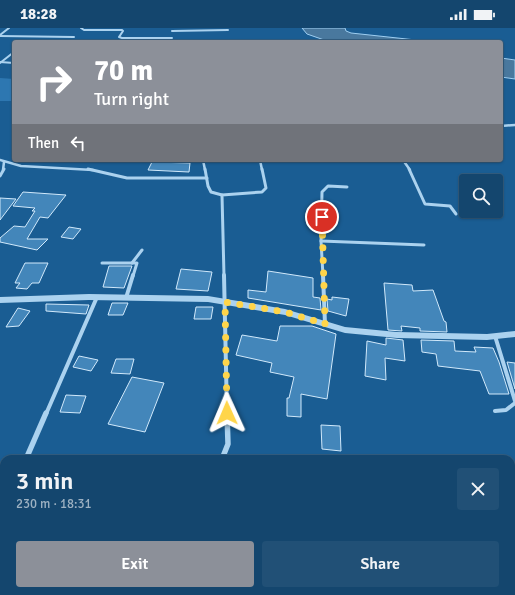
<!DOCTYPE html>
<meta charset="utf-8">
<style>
body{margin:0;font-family:Signika,sans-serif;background:#215076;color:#f1f3f6;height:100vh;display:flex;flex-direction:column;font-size:15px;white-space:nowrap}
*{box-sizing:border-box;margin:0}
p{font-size:13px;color:#9db1c2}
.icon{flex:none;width:22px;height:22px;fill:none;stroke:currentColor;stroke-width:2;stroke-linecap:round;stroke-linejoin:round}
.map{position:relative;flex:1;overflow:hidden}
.side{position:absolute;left:0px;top:427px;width:515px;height:140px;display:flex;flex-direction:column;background:#14466e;border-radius:12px 12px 0 0;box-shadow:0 1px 3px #0004,0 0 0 1px #335e81}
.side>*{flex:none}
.top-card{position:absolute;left:12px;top:12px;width:491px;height:122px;border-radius:4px;box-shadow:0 1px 3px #0004,0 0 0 1px #335e81;background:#8c9099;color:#fff;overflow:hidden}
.tools{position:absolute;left:459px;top:146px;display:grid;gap:8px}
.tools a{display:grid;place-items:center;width:44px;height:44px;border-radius:4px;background:#14466e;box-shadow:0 1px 3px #0004,0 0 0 1px #335e81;font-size:20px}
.pin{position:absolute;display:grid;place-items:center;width:34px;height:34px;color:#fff;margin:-17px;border:2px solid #fff;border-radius:50%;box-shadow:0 1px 4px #0007}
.me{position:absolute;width:44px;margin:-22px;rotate:359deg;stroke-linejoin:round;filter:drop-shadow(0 0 3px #0008)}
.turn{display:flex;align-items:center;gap:14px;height:84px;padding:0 16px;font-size:18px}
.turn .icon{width:52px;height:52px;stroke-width:2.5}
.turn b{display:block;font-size:28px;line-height:34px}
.then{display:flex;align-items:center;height:38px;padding:0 16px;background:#0003;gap:8px;font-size:15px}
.round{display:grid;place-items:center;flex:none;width:42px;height:42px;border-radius:4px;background:#215076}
.head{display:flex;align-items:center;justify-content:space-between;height:68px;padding:0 16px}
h1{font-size:24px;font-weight:600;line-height:30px}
.cta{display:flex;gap:8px;margin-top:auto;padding:8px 16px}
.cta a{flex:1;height:46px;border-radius:4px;background:#8c9099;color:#fff;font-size:16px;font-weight:600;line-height:46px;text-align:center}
.cta a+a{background:#215076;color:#f1f3f6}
.status{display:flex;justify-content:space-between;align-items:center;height:28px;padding:0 20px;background:#14466e;direction:ltr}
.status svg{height:11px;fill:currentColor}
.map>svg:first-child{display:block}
.green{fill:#2d77b1}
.water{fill:#49789e;stroke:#9ecef1}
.building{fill:#4386ba;stroke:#d1e9fb}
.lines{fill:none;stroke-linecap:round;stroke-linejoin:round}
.minor-far4{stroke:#abd2ef;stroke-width:2}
.minor-far3{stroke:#abd2ef;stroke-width:2.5}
.minor-far2{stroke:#abd2ef;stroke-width:3}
.minor-far1{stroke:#abd2ef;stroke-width:4}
.minor{stroke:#abd2ef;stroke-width:5.5}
.tertiary{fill:#abd2ef;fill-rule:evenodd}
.route{stroke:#ffd54a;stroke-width:7;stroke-dasharray:0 12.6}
</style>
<div class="status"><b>18:28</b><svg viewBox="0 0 49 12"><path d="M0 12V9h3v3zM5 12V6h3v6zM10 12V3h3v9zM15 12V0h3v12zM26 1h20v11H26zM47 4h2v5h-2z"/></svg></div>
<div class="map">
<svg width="515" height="567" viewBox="0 0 515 567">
<rect width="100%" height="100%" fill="#1a5d93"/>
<path class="green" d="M0,50L14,51V72L12,73H0Z"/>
<g class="water">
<path d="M302,0H345L346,3L351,5L416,12L422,14H330L307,6Z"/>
<path d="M501,30L515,32V51L501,49Z"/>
</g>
<g class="building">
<path d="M152,134L190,135L189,144L148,142Z"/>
<path d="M23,164L66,167L48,190L40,189L27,211H48L37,222L0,214V210L14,198L25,199L35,183H32L35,180L13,178Z"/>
<path d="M0,170L16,171L0,192Z"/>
<path d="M69,199L81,201L73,211L61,209Z"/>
<path d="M25,235H48L39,255H32L27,261L16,260L20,255H15Z"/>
<path d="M109,238H132L124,260L103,259Z"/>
<path d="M181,241L212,244L208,263L176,261Z"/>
<path d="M268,243L313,250V269L320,270L321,282L248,270V262L266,264Z"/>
<path d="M384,255L412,257L413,263L433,262L444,293L446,294L447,304L420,303V300L401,298L402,303L388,302Z"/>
<path d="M332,269L349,271L346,288L328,283L327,271L332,272Z"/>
<path d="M112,275H128L123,287H108Z"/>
<path d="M46,276L89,277L86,286L46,283Z"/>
<path d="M196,279H213L211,291H194Z"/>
<path d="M18,280L30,283L19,298L6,299Z"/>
<path d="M280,298H312L336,306L327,371L301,366V389L287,388V370H289L294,349L270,344L272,335L236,327L242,307L277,313Z"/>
<path d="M386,310L403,312L405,333L385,330L386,352L365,348L367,313L386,317Z"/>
<path d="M421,312L454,313L455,323L476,324L474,319L493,320L499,334L509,366H489L480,343L438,338L436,326L422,324Z"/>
<path d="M79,328L98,332L91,343L73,339Z"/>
<path d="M116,331H134L130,346L111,345Z"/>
<path d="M507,334L515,335V361Z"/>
<path d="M132,349L164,355L145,404L108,396Z"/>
<path d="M66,367L86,368L80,385L60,384Z"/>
<path d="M321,397L340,398L341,423L322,421Z"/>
</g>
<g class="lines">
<g class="minor-far4">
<path d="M81,0L84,2H122L123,3L119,9L122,10H172"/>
<path d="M172,3L228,2"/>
<path d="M0,7L9,0"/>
<path d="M0,8L74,9"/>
<path d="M0,34L14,35"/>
<path d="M0,35L14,24"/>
</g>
<g class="minor-far3">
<path d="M501,98L515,97"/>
<path d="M0,132L21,138L93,142"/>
<path d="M203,132L205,142"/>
<path d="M260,132L262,142"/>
<path d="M403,132L410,142"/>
<path d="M3,142L4,134"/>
</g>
<g class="minor-far2">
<path d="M88,141L127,150H207"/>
<path d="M205,141L208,158L211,164L222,167"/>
<path d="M409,141L425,176L450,178L456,186"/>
<path d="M0,148L4,141"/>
<path d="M321,213L424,217"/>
<path d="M102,235H137L133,248"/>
<path d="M132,235L142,222"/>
<path d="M224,248L222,167L262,164L266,160L262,141"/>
<path d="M323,248L321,213L322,164L328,158L347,159"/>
</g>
<g class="minor-far1">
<path d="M224,247L227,386"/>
<path d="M323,247L325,296"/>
<path d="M126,270L133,247"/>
<path d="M495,308L515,373"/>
<path d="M495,383L506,382L515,375"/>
<path d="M46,386L97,269"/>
</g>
<g class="minor">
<path d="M26,431L46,385"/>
<path d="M222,431L228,416L227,385"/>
<path d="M0,458H4"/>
<path d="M511,496H515"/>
<path d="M183,563V567"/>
</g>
<path class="tertiary" d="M89,266L208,268L285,281L345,299L397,304L487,306L515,303V309L487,312L397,310L345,305L285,287L208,274L89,272L0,275V269Z"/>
</g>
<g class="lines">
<path class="route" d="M227,385L225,274L285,284L325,296L322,189"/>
</g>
</svg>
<div class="tools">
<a><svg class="icon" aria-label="search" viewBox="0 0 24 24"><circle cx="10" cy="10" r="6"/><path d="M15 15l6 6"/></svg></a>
</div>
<div class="pin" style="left:322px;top:189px;background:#d93025"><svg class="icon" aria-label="arrive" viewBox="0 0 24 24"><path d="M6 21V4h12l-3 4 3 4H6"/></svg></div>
<svg class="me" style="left:227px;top:385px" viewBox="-20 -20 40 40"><path d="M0-17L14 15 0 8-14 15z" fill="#ffd54a" stroke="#fff" stroke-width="4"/></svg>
<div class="top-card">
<div class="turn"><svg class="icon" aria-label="right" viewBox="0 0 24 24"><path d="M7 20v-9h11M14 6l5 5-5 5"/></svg><div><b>70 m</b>Turn right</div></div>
<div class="then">Then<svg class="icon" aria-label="left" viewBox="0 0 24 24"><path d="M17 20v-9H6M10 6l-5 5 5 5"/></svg></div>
</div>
<section class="side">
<div class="head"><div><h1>3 min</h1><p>230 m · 18:31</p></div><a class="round"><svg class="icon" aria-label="close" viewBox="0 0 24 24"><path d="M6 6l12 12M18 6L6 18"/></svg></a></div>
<div class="cta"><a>Exit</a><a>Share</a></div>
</section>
</div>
